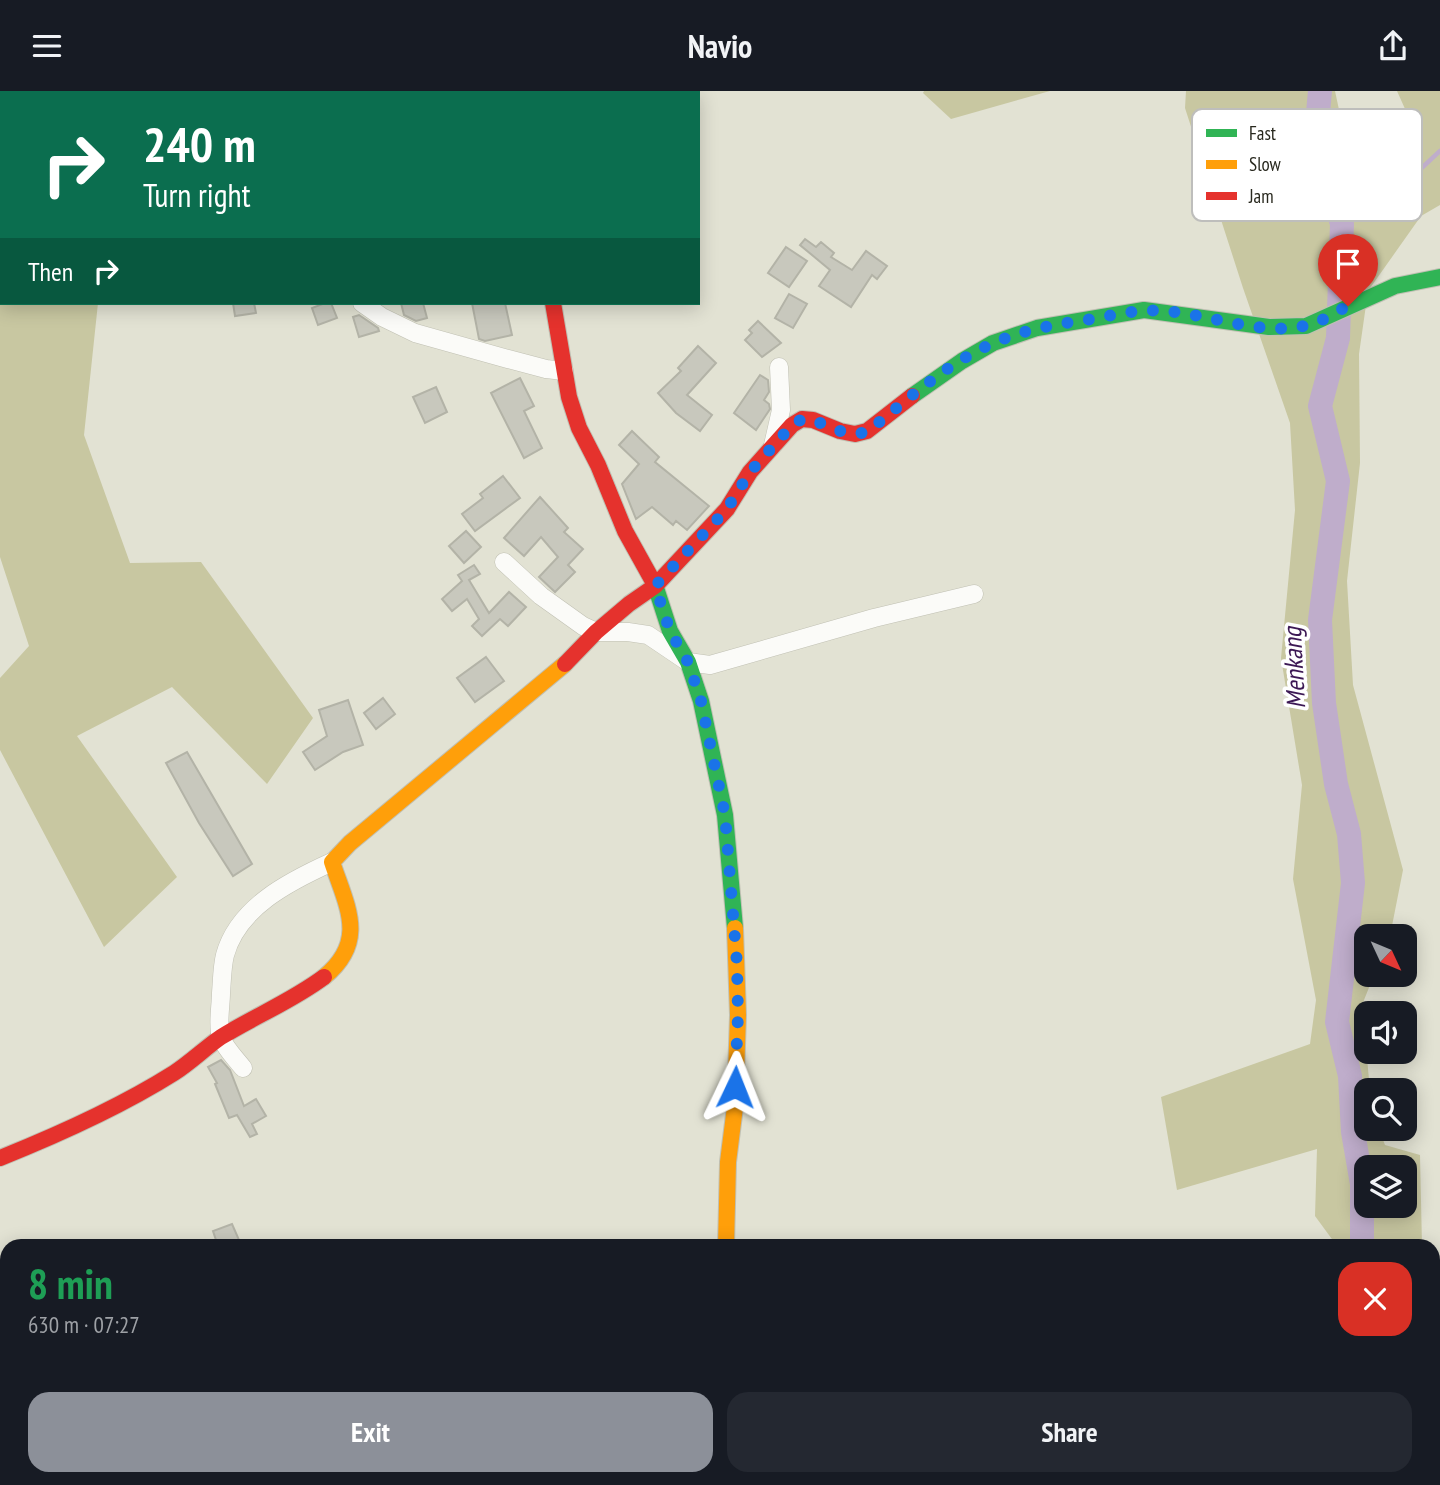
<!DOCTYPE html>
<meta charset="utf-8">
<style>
body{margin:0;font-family:"PT Sans Narrow",sans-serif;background:#242831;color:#f1f3f6;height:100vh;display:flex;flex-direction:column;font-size:26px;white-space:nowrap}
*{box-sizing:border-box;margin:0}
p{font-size:23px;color:#9ea1a6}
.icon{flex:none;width:38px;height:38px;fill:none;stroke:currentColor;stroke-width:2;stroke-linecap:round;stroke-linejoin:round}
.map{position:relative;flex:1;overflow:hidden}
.drawer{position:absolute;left:0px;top:1148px;width:1440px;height:247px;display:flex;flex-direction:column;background:#171b24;border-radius:21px 21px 0 0;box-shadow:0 4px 18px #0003}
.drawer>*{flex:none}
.banner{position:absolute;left:0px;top:0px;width:700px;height:214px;box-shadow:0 4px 18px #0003;background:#0b6e4f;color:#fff;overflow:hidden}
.needle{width:46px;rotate:134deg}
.controls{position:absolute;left:1354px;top:833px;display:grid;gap:14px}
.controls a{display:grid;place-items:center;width:63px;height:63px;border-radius:14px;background:#171b24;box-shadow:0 4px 18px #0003;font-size:35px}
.pin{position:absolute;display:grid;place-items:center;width:60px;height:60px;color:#fff;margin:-72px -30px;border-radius:50% 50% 50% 0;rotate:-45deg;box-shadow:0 0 7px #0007}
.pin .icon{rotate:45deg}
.me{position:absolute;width:77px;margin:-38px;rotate:2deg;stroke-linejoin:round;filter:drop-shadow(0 0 5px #0008)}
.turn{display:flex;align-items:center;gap:24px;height:147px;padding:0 28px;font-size:32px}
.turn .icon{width:91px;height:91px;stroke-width:2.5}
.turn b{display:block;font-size:49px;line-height:60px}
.then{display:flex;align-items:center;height:66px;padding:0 28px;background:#0003;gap:14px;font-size:26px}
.round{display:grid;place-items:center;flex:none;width:74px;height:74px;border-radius:21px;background:#242831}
.summary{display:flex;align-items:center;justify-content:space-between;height:119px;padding:0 28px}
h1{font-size:42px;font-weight:800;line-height:52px;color:#1e9e55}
.button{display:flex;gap:14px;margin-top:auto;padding:14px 28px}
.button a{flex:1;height:80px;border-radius:21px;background:#8c9099;color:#fff;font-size:28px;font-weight:800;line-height:80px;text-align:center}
.button a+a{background:#242831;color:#f1f3f6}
header{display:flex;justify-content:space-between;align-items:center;height:91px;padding:0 28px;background:#171b24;font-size:32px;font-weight:800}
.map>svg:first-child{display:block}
.forest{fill:#c8c7a1;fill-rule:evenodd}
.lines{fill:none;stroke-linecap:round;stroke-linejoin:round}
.stream{stroke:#bfadcb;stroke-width:4.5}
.river{stroke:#bfadcb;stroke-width:24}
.building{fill:#c8c8bd;stroke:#b3b3a7;stroke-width:2}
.street-casing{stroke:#c0c0b3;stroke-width:19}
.fast-casing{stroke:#c0c0b3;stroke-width:18}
.slow-casing{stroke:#c0c0b3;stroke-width:18}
.jam-casing{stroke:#c0c0b3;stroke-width:18}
.street{stroke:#fbfbf8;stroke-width:18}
.fast{stroke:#30b455;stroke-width:16}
.slow{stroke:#ff9f0a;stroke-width:16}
.jam{stroke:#e5322d;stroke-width:16}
.route{stroke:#1a73e8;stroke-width:12;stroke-dasharray:0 21.6}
.labels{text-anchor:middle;stroke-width:7;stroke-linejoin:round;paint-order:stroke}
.water-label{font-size:26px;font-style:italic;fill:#3c1854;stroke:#fff}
.key{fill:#fff;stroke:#bebebc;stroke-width:2}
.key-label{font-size:19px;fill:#28281e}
</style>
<header><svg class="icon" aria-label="menu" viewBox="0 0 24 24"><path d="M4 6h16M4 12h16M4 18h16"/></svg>Navio<svg class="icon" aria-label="share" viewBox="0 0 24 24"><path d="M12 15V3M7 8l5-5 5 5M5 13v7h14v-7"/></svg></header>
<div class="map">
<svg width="1440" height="1394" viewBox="0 0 1440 1394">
<rect width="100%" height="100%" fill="#e2e2d3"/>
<g class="forest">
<path d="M0,0L37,2H2V212H98L84,344L130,472L201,471L313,627L267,693L172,596L77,645L177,786L104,856L0,659V587L29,555L0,466Z"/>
<path d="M924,0H1050L951,28L923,2Z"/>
<path d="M1186,0H1335L1350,70L1414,38L1397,0H1440V114L1421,125L1368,200L1359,263L1360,372L1347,490L1353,594L1403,779L1390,845H1367V884H1374L1362,914L1370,999H1367V1038H1379L1385,1054L1420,1064L1422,1155H1337L1315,1125L1317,1058L1177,1099L1161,1006L1310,953L1316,909L1293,788L1302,694L1281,567L1295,419L1290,332L1243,197L1185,17ZM1367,1076H1405V1115H1367Z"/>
</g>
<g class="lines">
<path class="stream" d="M1342,133L1382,114L1440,60"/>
<g class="river">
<path d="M1320,0L1316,44L1342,133L1338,247L1320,315L1338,390L1320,529L1324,612L1336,693L1349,743L1353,792L1337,931L1350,985L1353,1041L1362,1093V1151L1364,1155"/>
<path d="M1433,1224L1440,1231"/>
</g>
</g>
<g class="building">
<path d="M805,148L816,156L821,151L834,162L831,166L852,179L866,160L887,175L877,188L872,184L851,216L819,195L830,179L800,154Z"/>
<path d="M786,156L807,170L789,196L768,182Z"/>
<path d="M789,203L807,213L793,237L775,227Z"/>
<path d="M233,212H254L256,222L235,225Z"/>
<path d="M325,212H331L337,227L318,234L312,217Z"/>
<path d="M401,212H423L427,227L416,230L404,224Z"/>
<path d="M472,212H505L512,244L485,250L479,248Z"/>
<path d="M359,224L378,237L379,240L359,246L353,226Z"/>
<path d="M758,230L781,252L762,266L745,249L752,242L749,239Z"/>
<path d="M698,255L716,272L687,304L712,324L700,340L676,322L658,302L681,280L678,277Z"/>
<path d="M760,284L768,289L769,301L764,309L769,313L770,318L756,339L734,322Z"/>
<path d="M520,287L534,315L524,320L542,357L524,367L491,302Z"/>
<path d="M436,296L447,321L425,332L413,306Z"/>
<path d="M632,340L659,366L655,371L709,415L687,439L676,430L673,434L652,416L636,428L622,393L639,373L619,354Z"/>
<path d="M503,385L520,407L475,440L462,423L483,407L480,403Z"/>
<path d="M540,406L568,437L564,441L583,458L568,474L575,481L555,501L539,486L558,466L541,446L524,465L504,447Z"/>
<path d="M466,440L481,456L464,472L449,455Z"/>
<path d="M474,474L480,483L469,489L489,522L509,501L526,516L508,535L500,528L482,545L472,535L479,528L467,508L452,520L442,508L462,490L458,484Z"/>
<path d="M486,566L504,590L475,611L457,587Z"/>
<path d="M383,607L395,623L376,638L364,622Z"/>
<path d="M348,609L363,654L343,661L315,679L303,661L327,645L319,619Z"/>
<path d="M187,661L252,773L233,785L199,732L166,672Z"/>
<path d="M221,969L230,979L244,1015L256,1008L266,1025L252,1033L257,1043L250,1046L237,1024L229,1027L215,993L217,992L208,976Z"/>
<path d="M232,1133L239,1149L218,1155L213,1140Z"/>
</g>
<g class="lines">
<g class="street-casing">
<g id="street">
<path d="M309,2L310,0"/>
<path d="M362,212L382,226L415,242L508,268L546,278L564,280"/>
<path d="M773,354L781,319L779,276"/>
<path d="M504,471L541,505L583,535L596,541H628L648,544L688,571L710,574L874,527L974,503"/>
<path d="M243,977C236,968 224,956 221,946C217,934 221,915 221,902C222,890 222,876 225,864C238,816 290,790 332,771"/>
<path d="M1022,1394L1026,1388"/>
</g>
</g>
<g class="fast-casing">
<g id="fast">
<path d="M573,2L574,0"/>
<path d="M912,305L962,270L993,252L1037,237L1144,219L1269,236L1306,235L1395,195L1440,186"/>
<path d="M655,494L670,540L688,571L701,610L725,724L735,837"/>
</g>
</g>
<g class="slow-casing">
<g id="slow">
<path d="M324,886C368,850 347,816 332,771L350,752L565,573"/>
<path d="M726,1155L728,1071L735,1016L738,924L735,837"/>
<path d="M736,1388V1394"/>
</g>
</g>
<g class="jam-casing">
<g id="jam">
<path d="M553,212L569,306L579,337L598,374L625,440L655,494"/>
<path d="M565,573L596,541L629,513L655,495L727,418L750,381L792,334L802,328L813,329L840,340L855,343L867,340L912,305"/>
<path d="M0,1067C60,1043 120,1016 174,982C191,971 205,957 221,946C255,925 292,910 324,886"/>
</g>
</g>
<use href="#street" class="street"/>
<use href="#fast" class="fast"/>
<use href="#slow" class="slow"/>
<use href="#jam" class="jam"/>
</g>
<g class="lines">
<path class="route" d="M735,996L738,924L737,873L725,724L701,610L688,571L670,540L655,495L727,418L750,381L792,334L802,328L813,329L840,340L855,343L867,341C907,309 947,272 994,252C1025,238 1059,233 1092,228C1115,224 1138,218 1161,220C1208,222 1257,245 1304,235C1320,232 1334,222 1348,215"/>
</g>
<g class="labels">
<g class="water-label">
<text transform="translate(1294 577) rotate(-93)" y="9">Menkang</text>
</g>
</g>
<rect x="1192" y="18" width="230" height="112" rx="10" class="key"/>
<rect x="1206" y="38" width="31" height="8" fill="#30b455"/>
<rect x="1206" y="69" width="31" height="9" fill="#ff9f0a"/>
<rect x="1206" y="101" width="31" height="8" fill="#e5322d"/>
<g class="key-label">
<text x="1249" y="49">Fast</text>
<text x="1249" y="80">Slow</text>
<text x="1249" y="112">Jam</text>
</g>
</svg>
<div class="controls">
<a><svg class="needle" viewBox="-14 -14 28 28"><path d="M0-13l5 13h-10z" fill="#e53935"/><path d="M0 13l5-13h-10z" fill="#9ea1a6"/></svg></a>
<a><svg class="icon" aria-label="sound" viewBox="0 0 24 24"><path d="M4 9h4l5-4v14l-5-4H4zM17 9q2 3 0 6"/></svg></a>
<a><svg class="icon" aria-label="search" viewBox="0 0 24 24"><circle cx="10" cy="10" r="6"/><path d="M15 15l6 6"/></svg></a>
<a><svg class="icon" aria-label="layers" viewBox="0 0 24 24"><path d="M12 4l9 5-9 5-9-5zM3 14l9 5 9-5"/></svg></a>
</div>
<div class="pin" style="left:1348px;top:215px;background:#d93025"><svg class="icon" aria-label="arrive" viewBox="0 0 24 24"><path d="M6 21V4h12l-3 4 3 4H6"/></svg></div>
<svg class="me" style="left:735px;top:996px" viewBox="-20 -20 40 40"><path d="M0-17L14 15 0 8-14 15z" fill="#1a73e8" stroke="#fff" stroke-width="4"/></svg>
<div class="banner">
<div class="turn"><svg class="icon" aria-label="right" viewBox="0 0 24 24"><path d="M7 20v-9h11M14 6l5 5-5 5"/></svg><div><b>240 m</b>Turn right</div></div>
<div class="then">Then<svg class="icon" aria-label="right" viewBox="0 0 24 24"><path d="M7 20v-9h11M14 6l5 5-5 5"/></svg></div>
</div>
<section class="drawer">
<div class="summary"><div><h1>8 min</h1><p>630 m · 07:27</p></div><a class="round" style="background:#d93025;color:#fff"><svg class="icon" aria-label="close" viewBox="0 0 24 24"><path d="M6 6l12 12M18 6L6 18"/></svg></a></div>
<div class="button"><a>Exit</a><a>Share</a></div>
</section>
</div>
